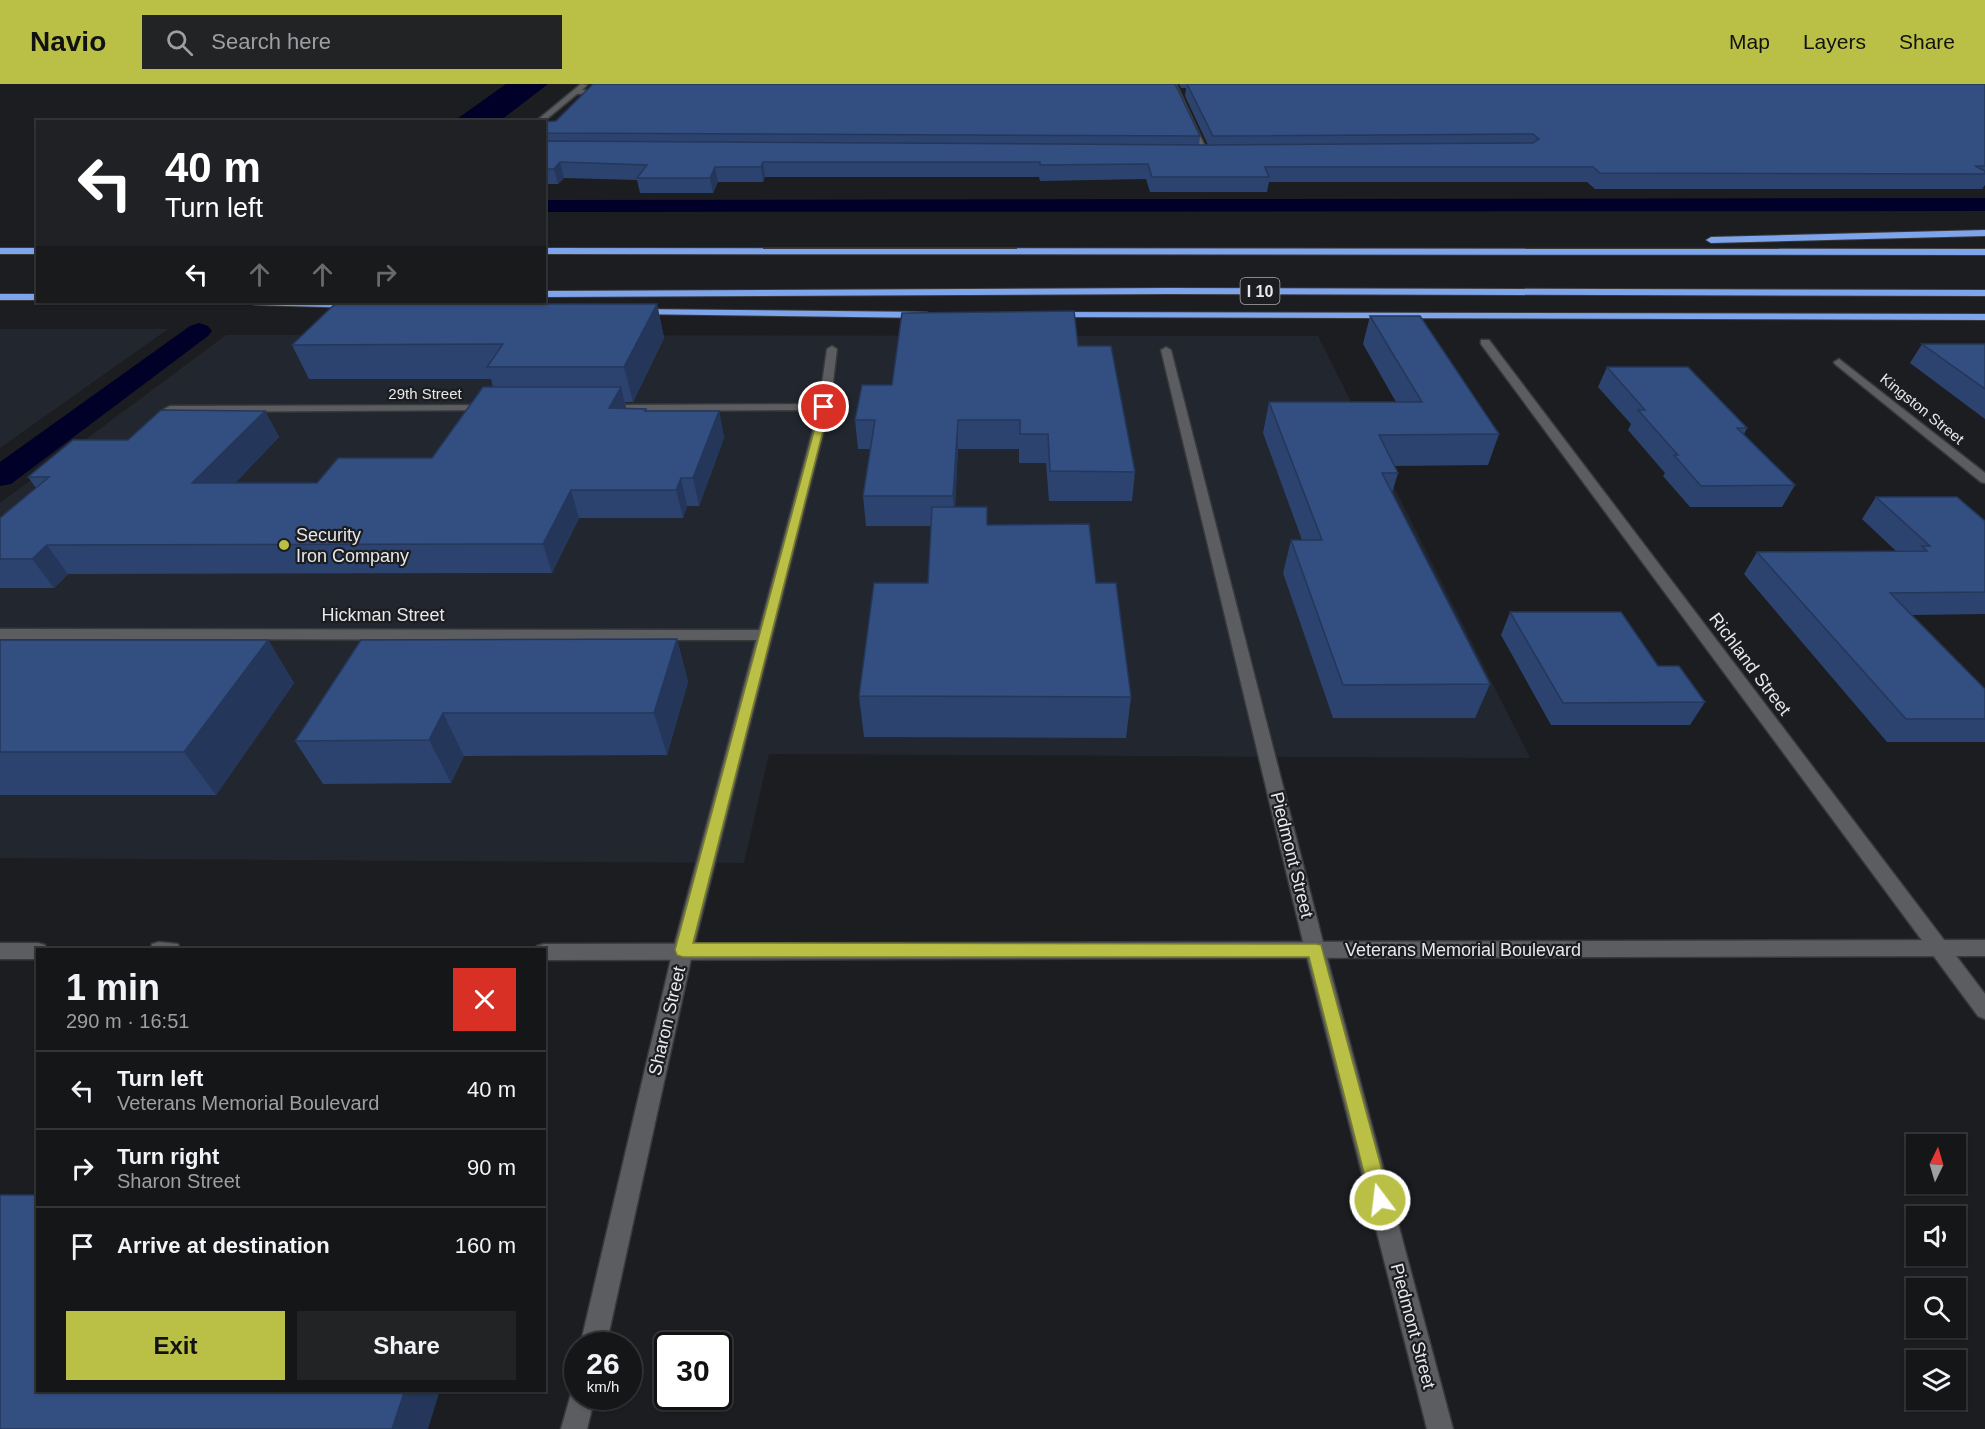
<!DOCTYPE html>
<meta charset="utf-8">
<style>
body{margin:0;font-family:Arial,sans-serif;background:#222325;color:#f1f3f6;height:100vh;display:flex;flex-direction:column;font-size:22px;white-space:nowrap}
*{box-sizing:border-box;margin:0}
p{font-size:20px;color:#9d9fa2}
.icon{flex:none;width:33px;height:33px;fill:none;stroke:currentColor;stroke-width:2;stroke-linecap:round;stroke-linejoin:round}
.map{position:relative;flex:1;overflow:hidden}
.panel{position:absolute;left:36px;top:864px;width:510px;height:444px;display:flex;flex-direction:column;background:#151618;border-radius:0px;box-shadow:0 2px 4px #0004,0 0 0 2px #343537}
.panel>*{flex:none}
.top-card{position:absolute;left:36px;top:36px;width:510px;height:183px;border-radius:0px;box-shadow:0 2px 4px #0004,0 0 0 2px #343537;background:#202124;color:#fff;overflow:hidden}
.needle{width:39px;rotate:5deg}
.tools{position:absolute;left:1906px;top:1050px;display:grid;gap:12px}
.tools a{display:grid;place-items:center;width:60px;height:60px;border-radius:0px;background:#151618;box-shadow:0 2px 4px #0004,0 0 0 2px #343537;font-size:30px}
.speed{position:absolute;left:564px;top:1248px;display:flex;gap:12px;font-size:30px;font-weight:700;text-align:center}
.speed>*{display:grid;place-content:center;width:78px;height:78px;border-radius:50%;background:#151618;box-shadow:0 2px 4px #0004,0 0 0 2px #343537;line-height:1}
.speed small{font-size:15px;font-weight:400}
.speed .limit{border:3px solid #111;border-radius:9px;background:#fff;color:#111}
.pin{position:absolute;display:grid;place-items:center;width:51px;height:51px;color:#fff;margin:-26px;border:3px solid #fff;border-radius:50%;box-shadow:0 2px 6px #0007}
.me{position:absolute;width:66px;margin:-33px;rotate:345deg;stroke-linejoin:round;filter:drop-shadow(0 0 4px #0008)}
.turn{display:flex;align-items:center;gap:21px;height:126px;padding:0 30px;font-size:27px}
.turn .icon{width:78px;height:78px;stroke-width:2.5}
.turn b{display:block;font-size:42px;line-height:51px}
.lanes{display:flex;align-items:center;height:57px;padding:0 30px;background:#0003;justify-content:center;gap:30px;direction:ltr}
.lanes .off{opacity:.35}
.round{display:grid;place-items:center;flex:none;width:63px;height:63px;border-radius:0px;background:#222325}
.head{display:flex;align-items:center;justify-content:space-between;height:102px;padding:0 30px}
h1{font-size:36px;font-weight:700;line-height:45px}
.button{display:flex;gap:12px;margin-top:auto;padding:12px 30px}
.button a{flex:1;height:69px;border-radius:0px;background:#bac045;color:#111;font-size:24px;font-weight:700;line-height:69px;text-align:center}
.button a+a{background:#222325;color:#f1f3f6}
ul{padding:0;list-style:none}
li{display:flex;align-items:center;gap:18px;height:78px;padding:0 30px;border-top:2px solid #343537}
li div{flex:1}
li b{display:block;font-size:22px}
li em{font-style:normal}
header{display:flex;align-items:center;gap:36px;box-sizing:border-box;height:84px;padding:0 30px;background:#bac045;color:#111}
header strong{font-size:28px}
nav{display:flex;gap:33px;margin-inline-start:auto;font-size:21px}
.search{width:420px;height:54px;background:#222325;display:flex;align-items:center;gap:15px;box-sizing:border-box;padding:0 21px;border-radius:0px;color:#9d9fa2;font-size:22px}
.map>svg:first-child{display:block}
.built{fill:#22262e}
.water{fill:#000029}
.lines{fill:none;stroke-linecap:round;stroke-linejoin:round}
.canal{fill:#000029;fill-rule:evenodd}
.minor-casing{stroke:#38393b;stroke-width:3}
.tertiary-casing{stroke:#38393b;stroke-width:3}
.motorway-casing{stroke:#38393b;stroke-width:2}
.minor{fill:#5b5d61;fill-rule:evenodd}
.tertiary{fill:#5b5d61;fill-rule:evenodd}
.motorway{fill:#7ea4eb;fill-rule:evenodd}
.wall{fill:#2c436f}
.shaded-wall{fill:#24375a}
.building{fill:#334e81;stroke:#24375a;stroke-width:1.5}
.route{fill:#bac045;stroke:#797d2d;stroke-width:1.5}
.poi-dot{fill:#bac045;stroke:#1c1d20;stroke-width:2}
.labels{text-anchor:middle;stroke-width:4.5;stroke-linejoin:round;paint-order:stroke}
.far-street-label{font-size:15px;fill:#e7e8ea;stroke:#1c1d20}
.shield{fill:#1c1d20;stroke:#aaabad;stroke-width:1.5}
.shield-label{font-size:16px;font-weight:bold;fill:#e7e8ea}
.poi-label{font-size:18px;fill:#e7e8ea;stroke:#1c1d20;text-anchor:start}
.street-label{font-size:18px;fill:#e7e8ea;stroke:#1c1d20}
</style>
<header>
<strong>Navio</strong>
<div class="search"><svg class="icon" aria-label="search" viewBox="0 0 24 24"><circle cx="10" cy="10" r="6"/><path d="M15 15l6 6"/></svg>Search here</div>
<nav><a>Map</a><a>Layers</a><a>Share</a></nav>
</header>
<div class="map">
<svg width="1985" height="1345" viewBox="0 0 1985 1345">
<rect width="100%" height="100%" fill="#1c1d20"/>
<g class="built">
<path d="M0,245H168L0,364Z"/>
<path d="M226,251L1318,252L1530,674L769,670L744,779L0,774V419Z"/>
</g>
<g class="water">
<path d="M506,0H548L500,37H454Z"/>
<path d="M1985,114V127L544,128L545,116Z"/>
</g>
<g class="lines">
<path class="canal" d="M199,239L208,242L212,247L208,252L11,400L0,402V378L190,242Z"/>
<g class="minor-casing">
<g id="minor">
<path d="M581,0L587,1L582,6L611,8L577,10L543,38H535Z"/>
<path d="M1170,0H1176L1210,73L1203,71Z"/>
<path d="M1481,256H1489L1985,910V935L1978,932L1481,260Z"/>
<path d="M832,262L837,265L830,323L693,866L606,1262H580L673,866L756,556L0,555V545L759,546L818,326L606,327L600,324L606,321L819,320L827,265Z"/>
<path d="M1166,263L1171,266L1325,866L1453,1345H1427L1305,866L1161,266Z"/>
<path d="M1839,275L1985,389V399L1981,398L1835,280L1834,278Z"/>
<path d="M490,321L496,324L494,326L170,328L164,325L170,322Z"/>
<path d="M578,1301V1312H595L587,1345H561L573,1303Z"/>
</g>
</g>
<g class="tertiary-casing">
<g id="tertiary">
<path d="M1985,856V872L544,876V866H535L537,862L544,860Z"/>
<path d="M159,858L178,860L180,866H150L152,860Z"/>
<path d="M0,859H38L45,861L47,866H38V875H0Z"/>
</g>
</g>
<g class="motorway-casing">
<g id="motorway">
<path d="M1985,146V152L1711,159L1706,156L1711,153Z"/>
<rect x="0" y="164" width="38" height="6"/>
<path d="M544,164L1985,165V171L544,170Z"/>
<path d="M1168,204L1985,206V212L1168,210L544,213V207Z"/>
<rect x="0" y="210" width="38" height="6"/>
<path d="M249,218H357L362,221L357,224L254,221Z"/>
<path d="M634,225L927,228L932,231L927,234L630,230L629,228Z"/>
<path d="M1051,228L1985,230V236L1047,233L1046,231Z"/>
</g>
</g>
<use href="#minor" class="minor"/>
<use href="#tertiary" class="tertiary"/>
<use href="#motorway" class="motorway"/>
</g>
<g class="wall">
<path d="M1179,0H1985V101L1982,105H1595L1587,98H1269L1267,108H1150L1146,95L1040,97L1039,93H765L763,98H718L713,109H640L637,96L564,94L558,100H544V38L1200,52L1199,61H1208L1185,12L1186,4H1181Z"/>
<path d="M657,220L664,254L633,318H625L626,324L646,325L647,327H719L724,354L699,422H687L683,434H579L552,489L68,490L54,504H0V434L36,404L28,393L128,356L265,327L279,353L235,399H317L432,374L493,303L491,295H309L292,261Z"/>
<path d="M1370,232L1499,350L1488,381L1394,382L1398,389L1392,409L1490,600L1475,634H1333L1283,489L1291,456H1302L1263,349L1269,318H1396L1363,260Z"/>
<path d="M1922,260H1985V335L1910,279Z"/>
<path d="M1078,262L1135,388L1132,417H1049L1046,379H1019V365H958L955,423L1096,499L1131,613L1126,654L864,653L859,612L928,499L931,442H866L863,412L871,365H858L855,336L892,301Z"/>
<path d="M1607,283L1747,344L1744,350L1795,401L1782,423H1690L1663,392L1665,389L1628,346L1631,340L1598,303Z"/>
<path d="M1876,413L1985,437V530L1912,531L1985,605V658H1887L1744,490L1757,468L1896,467L1862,435Z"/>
<path d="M1510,528L1705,618L1690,641H1551L1501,551Z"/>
<path d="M677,555L688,598L667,671L464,672L451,699L323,700L295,657Z"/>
<path d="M0,556H268L294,599L216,711H0Z"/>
</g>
<g class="shaded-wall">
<path d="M560,78L564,94L558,100L554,85Z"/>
<path d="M763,78L765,93L763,98L761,83Z"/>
<path d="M715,83L718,98L713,109L710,94Z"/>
<path d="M657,220L664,254L633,318L624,283Z"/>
<path d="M621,303L627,329L609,324Z"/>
<path d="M265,327L279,353L209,427L192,399Z"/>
<path d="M719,327L724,354L699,422L693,394Z"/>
<path d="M958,336V365L954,442L953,412Z"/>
<path d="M681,394L687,422L683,434L676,406Z"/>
<path d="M571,406L579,434L552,489L543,460Z"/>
<path d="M47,461L68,490L54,504L32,475Z"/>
<path d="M677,555L688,598L667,671L654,629Z"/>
<path d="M268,556L294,599L216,711L184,668Z"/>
<path d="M443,629L464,672L451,699L429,656Z"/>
<path d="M405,1306H440L428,1345H392Z"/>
</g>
<g class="building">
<path d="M593,0H1175L1200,52L544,49V38H542L556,37Z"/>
<path d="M1187,0H1985V82H1975L1985,87V90L1600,89L1593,83H1265L1269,93H1152L1148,80L1040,81V78H763L761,83H715L710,94H637L647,81L560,78L554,85H544V57L1209,61L1533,59L1539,55L1533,50L1213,52Z"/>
<path d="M335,220H657L624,283H487L503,260L292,261Z"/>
<path d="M1074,227L1078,262H1111L1135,388L1050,387L1048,350H1020V336H958L953,412H863L875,336H855L862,301H892L902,229Z"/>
<path d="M1370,232H1420L1499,350L1379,351L1398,389H1382L1490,600L1343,601L1291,456H1322L1269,318H1422Z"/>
<path d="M1922,260H1985V305Z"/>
<path d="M1607,283H1688L1747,344H1737L1795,401L1701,402L1674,371H1678L1638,326H1645Z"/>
<path d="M483,303H621L609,324L646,325L645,327H719L693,394H681L676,406H571L543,460L47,461L32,475H0V434L49,393H28L73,356H128L161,326L265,327L192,399H317L338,374H432Z"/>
<path d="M1876,413H1957L1985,437V508L1890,509L1985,605V635H1906L1757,468L1927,467L1922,462H1930Z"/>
<path d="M932,423H987V441L1089,440L1096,499H1116L1131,613L859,612L874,499H928Z"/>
<path d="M1510,528H1621L1658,582H1679L1705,618L1563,619Z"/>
<path d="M677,555L654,629H443L429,656L295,657L361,556Z"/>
<path d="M0,556H268L184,668H0Z"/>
<path d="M0,1111H38V1306H405L392,1345H0Z"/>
</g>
<path class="route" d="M821,321L829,323L693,859L1316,860L1321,861L1390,1116L1387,1123L1380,1126L1373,1123L1371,1116L1309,873H683L677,871L675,866Z"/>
<circle class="poi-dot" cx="284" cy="461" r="6"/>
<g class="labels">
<g class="far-street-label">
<text x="425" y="315">29th Street</text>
<text transform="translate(1922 325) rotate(39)" y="5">Kingston Street</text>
</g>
<rect class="shield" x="1240.5" y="194" width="39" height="26" rx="4.5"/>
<g class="shield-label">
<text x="1260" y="213">I 10</text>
</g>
<g class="poi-label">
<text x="296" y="457">Security<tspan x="296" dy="21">Iron Company</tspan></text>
</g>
<g class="street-label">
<text x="383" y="537">Hickman Street</text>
<text transform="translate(1750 580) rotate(53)" y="6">Richland Street</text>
<text transform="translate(1292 771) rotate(76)" y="6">Piedmont Street</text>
<text x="1463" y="872">Veterans Memorial Boulevard</text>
<text transform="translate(667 937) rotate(-77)" y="6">Sharon Street</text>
<text transform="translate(1413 1242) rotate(75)" y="6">Piedmont Street</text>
</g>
</g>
</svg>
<div class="tools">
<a><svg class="needle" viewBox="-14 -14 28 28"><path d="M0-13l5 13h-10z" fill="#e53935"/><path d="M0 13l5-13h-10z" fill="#9d9fa2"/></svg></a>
<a><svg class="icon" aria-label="sound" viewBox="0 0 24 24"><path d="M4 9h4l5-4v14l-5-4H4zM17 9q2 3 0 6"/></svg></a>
<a><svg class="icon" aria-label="search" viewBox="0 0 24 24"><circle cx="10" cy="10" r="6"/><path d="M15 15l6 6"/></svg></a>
<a><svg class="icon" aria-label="layers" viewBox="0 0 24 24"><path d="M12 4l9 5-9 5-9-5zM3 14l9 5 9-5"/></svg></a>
</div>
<div class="speed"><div>26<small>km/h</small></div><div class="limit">30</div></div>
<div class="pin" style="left:824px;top:323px;background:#d93025"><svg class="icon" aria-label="arrive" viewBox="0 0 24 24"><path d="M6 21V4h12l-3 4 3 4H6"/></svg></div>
<svg class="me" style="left:1380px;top:1116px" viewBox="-20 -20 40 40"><circle r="17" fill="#bac045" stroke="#fff" stroke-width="3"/><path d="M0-11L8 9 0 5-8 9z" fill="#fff"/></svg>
<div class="top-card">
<div class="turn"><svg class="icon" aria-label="left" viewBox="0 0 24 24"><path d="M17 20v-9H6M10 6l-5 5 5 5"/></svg><div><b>40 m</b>Turn left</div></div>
<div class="lanes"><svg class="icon" aria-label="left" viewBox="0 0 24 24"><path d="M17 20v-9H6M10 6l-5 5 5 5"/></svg><svg class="icon off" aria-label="ahead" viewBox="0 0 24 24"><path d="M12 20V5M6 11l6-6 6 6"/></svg><svg class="icon off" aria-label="ahead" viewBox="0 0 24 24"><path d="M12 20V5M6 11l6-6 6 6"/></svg><svg class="icon off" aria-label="right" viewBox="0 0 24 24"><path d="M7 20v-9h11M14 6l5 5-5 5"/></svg></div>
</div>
<section class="panel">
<div class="head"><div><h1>1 min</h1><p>290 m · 16:51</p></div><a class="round" style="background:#d93025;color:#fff"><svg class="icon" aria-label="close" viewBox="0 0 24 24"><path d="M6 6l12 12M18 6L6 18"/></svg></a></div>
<ul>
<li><svg class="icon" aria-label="left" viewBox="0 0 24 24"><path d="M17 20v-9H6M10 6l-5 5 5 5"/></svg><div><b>Turn left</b><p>Veterans Memorial Boulevard</p></div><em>40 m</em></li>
<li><svg class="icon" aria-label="right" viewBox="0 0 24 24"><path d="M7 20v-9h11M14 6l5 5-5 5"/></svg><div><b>Turn right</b><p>Sharon Street</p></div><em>90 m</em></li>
<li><svg class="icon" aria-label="arrive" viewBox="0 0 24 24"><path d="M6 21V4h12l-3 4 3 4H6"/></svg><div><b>Arrive at destination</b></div><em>160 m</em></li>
</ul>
<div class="button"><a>Exit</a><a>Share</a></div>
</section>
</div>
